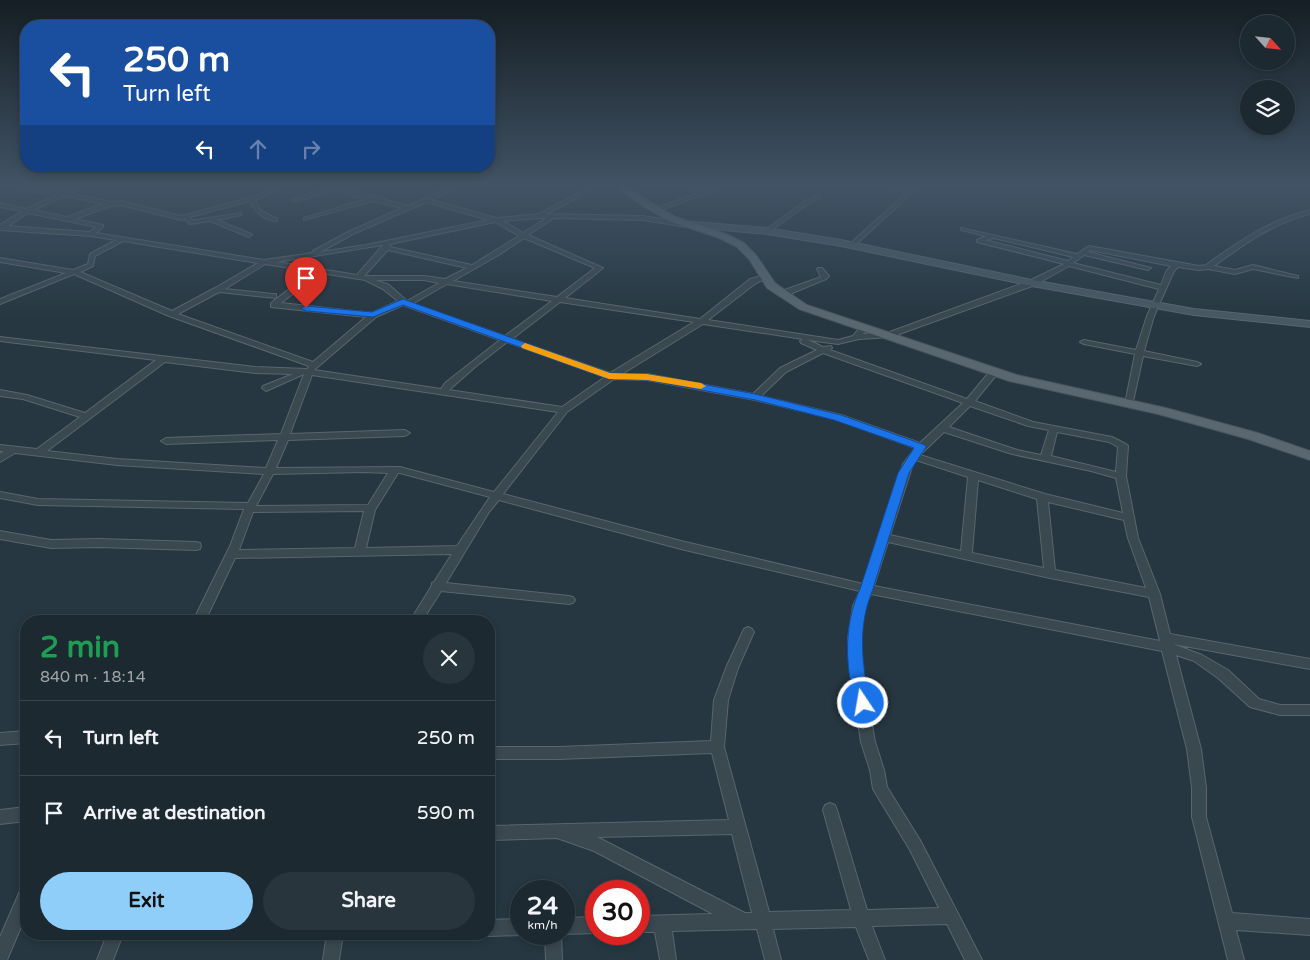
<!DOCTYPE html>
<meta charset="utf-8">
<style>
body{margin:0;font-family:"Varela Round",sans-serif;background:#29353d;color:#f1f3f6;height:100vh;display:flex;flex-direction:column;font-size:19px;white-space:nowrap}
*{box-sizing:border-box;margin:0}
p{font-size:16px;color:#a0a6ab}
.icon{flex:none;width:28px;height:28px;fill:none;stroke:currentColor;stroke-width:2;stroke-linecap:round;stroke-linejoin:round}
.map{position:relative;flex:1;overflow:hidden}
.side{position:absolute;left:20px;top:615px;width:475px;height:325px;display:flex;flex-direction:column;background:#1c2931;border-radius:20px;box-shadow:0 2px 8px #0003,0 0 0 1px #3a454d}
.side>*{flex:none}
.hud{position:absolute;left:20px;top:20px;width:475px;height:152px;border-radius:20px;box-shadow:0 2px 8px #0003,0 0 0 1px #3a454d;background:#1a4fa0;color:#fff;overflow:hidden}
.needle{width:32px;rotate:117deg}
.fabs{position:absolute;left:1240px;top:15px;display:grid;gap:10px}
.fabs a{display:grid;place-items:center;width:55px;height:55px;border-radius:50%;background:#1c2931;box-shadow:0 2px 8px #0003,0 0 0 1px #3a454d;font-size:25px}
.speed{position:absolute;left:510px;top:880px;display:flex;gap:10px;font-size:25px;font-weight:700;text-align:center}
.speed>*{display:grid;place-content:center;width:65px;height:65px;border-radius:50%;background:#1c2931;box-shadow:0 2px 8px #0003,0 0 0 1px #3a454d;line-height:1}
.speed small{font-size:12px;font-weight:400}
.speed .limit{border:8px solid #d22;background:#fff;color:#111}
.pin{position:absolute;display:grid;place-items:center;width:42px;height:42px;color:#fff;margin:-51px -21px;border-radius:50% 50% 50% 0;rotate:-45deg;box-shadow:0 0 5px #0007}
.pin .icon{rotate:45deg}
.me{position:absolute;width:55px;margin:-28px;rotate:348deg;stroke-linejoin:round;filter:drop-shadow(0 0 4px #0008)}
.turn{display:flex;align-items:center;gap:18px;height:105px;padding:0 20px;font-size:22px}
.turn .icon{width:65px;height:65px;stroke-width:2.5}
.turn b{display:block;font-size:35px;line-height:42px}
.lanes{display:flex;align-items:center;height:48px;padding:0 20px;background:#0003;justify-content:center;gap:25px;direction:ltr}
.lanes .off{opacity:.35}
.round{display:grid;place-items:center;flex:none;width:52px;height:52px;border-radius:26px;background:#29353d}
.headline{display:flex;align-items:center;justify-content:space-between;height:85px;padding:0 20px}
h1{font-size:30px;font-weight:700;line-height:38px;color:#1e9e55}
.button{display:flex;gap:10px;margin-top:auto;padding:10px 20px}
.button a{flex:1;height:58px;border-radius:30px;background:#8fcef8;color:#111;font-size:20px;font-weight:700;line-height:58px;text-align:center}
.button a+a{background:#29353d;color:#f1f3f6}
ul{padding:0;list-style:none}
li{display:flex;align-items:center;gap:15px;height:75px;padding:0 20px;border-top:1px solid #3a454d}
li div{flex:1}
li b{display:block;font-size:19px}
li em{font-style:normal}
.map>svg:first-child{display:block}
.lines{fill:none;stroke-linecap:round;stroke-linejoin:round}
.street-casing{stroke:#58666e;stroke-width:2}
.secondary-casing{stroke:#58666e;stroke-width:2}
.primary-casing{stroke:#47545d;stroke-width:2}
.street{fill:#3a4850;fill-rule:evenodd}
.secondary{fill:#485863;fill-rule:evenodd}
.primary{fill:#586770;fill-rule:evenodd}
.route{fill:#1a73e8;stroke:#114b97}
.slow{fill:#f59e0b}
</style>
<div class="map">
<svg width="1310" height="960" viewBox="0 0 1310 960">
<rect width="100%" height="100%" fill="#263741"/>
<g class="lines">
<g class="street-casing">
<g id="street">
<path d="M0,184L63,192L81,184H89L70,193L110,202L121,201L181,216L250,198L284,184H293L255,200L260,210L277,219V221C265,221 255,212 250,201L190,217L192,220H196L241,213V215L217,220L251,234L252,235L249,237L210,221L190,224L185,219L181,220L121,205L111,206L75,219L103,225V227L96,233L264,260L312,253L313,251L348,232L402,208L372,201L304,220V218L366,199L347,194L346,192L337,189L294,202L291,200L331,187L324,184H334L350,190L360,184H368L356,192L408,206L456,184H464L431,200L496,218L539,214L596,184H604L546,214L643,216L681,222L684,224L681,226L643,220L554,218L528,235L603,268L565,298L700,319L750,279L765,275L769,277L767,278L756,283L708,320L838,340L853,336L861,326H864L868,328L863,334L887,333L1029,281L1064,264L977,242V240L986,236L961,230V228L1077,254L1089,246L1199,266L1206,265C1239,241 1270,220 1310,210V214C1273,223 1244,244 1214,266L1235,270L1253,265L1298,276V278L1253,269L1235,274L1208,269L1199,270L1178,267L1174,271L1154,316L1144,351L1197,362L1201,364L1197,366L1143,356L1132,406H1126L1125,404L1135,354L1084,344L1080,342L1084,340L1136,350L1147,316L1159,289L1069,266L1035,285L891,337L859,339L838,344L808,340L823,347L831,346L832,348L830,350L967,399L991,370H997V374L975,401L1033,422L1112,437L1126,444L1128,446L1126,476L1138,538L1160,594L1170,634L1310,659V669L1173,644L1202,655L1228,670L1259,699L1280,705H1310V715H1280L1250,707L1218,678L1194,661L1176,655L1201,749L1206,788V817L1232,913L1310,919V935L1236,930L1244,960H1228L1192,817V788L1187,749L1162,651L871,594L865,606L860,639L863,674L875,742L884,770L887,787L920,840L982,960H965L947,924L872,926L885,960H869L856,927L773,929L781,960H765L757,929L672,931L676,960H660L655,932H639V916L713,914L594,851L557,838L489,840V826L729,820L712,753L559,759H489V747H559L711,741L714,700L726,668L744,629L748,627L752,629L754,632L738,668L728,700L724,747L769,912L851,910L823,810L825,805L830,803L835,805L837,810L867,910L939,908L910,850L873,789L870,770L861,742L851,674L848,639L853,606L860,591L681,549L499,500L489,512L446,583L569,596L573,597L575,600L573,603L569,604L441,591L422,621H410L431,587L432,583L434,582L452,554L235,558L205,621H193L230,546L244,509L38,505L0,498V492L38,499L248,503L264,474L117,465L15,453L0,462V454L4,451H0V445L37,449L80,417L23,399L0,396V390L27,395L85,413L156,360L0,341V337L255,367L307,369L309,366L169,316L74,274L0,304V299L66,273L0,262V258L73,270L88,264L90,254L116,240L91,236L0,230V225L22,211L0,207V203L26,209L57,195L0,187ZM65,196L103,204L67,217L33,210ZM426,202L488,220L366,245L320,252L353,234ZM28,213L96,227L90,232L8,226ZM539,218H546L523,233L503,221ZM495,222L519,236L472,265L390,247V244ZM524,238L595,268L557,297L453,281L497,256ZM994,238L1073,257L1068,261L985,240ZM123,241L258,263L215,288L172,311L80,272L93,266L95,256ZM383,245L357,275L277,262ZM388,250L467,268L445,279L424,276H364ZM1090,250L1171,266L1166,272L1161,285L1073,263L1084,255L1148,270L1151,268L1088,252ZM265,264L365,280L383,289L398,301L372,313L281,303L304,285L297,283L271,303V307L366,317L313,362L178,314L219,292L276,298V294H273L225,289ZM375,280H424L439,283L407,301L389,285ZM447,284L552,301L505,336L412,304ZM560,302L694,322L610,373L512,339ZM403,305L500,340L445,383L441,389L314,370L376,317ZM703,324L803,339L800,341L801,343L817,350L780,368L753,394L647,374H622ZM507,342L605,377L562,407L449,390L475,367ZM823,353L963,403L920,443L841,415L761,396L786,372ZM165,362L255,373L293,374L263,386L262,388L266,391L304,374L281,434L166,438L161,441L166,444L278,440L266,468L117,459L47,451ZM312,375L558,412L494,492L400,467L276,468L288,440L405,436L410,433L405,430L290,434ZM614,379L647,380L755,400L835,419L915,448L903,464L863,584L681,541L503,494L567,412ZM970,406L1028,426L1049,430L1041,455L1017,450L949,427ZM944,432L1012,454L1091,471L1116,478L1123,513L1045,494L920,455ZM1057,432L1109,442L1118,447L1116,472L1051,456ZM916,460L968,477L961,551L890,535L913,464ZM363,472L388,473L368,505L256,506L273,474ZM398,473H400L490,497L457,546L366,548L375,510ZM978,480L1037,499L1044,568L972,553ZM1048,502L1124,520L1128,538L1146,588L1055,570ZM364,511L355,548L239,550L253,512ZM888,542L1050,578L1149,597L1160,641L874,586ZM732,834L752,913H745L597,837Z"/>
<path d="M494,184H503L504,185L501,187Z"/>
<path d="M680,184H689L704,191L722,184H731L658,211H654V209L698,193Z"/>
<path d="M871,184H883L909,190L918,184H926L913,192L854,246H850V244L906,193Z"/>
<path d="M818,195L821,197L820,198L808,204L769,232L764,231L804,202Z"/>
<path d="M818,268H822L829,276L826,279L785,296H779V292L821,277L817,269Z"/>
<path d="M0,531L51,540L99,539L196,542L200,543L201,546L200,549L196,550L99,547L51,548L0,539Z"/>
<path d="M26,731V743L0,745V733Z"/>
<path d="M26,807V821L0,824V810Z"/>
<path d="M26,889V915L7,960H0V937L20,891Z"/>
<path d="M596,917V933L564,934H563L564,918Z"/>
<path d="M521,919V934H525L521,935L489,936L483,934H489V920Z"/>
<path d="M107,934H123L113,960H97Z"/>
<path d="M327,934H343L339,960H323Z"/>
<path d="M545,934H561L562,960H546Z"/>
</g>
</g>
<g class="secondary-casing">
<path id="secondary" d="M682,221L767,228L841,240L1032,280L1194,309L1310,321V327L1194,315L1032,286L841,246L767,234L679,226V222Z"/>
</g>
<g class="primary-casing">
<path id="primary" d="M611,184H621L676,217L726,234L744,243L756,255L775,283L807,305L1017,375L1166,408L1258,433L1310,451V460L1248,439L1158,414L1009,381L799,309L767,288L749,259L737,247L719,238L669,221L644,207Z"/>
</g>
<use href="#street" class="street"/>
<use href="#secondary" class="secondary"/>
<use href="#primary" class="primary"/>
</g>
<linearGradient id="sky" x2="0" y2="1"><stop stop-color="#151e24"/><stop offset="0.58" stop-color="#415365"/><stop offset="1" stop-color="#415365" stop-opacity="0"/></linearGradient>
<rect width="1310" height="319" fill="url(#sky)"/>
<path class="route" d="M403,299L610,373L647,374L755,394L841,415L925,445L926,447L909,473L873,589C857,627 862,663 870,703L868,708L863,709L857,708C854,701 853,692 851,685C845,652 846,620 860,589L898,473L914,448L834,420L755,400L647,380L605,378L403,305L373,317L306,311L301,308L306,306L372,312Z"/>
<path class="slow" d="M525,343L610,373L647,374L701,383L706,386L701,389L647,380L609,379L522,348L521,346Z"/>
</svg>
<div class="fabs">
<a><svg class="needle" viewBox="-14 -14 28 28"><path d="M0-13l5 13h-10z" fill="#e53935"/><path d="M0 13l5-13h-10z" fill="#a0a6ab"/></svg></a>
<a><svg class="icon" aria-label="layers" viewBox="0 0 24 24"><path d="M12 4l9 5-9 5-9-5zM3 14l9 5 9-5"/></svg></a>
</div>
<div class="speed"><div>24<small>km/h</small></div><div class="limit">30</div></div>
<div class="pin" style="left:306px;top:308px;background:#d93025"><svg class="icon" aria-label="arrive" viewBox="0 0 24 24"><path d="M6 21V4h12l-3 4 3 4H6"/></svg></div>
<svg class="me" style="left:863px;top:703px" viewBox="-20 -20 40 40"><circle r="17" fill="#1a73e8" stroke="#fff" stroke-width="3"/><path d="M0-11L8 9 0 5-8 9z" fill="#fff"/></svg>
<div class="hud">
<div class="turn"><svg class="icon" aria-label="left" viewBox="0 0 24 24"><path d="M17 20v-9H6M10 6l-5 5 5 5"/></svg><div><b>250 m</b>Turn left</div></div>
<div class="lanes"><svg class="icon" aria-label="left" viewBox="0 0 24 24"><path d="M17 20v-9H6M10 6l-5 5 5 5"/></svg><svg class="icon off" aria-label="ahead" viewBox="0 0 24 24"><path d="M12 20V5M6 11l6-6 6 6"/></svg><svg class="icon off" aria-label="right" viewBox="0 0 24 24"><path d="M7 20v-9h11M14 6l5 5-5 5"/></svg></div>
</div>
<section class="side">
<div class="headline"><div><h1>2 min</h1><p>840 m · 18:14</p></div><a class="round"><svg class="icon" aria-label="close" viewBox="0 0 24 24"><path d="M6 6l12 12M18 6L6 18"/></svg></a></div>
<ul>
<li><svg class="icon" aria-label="left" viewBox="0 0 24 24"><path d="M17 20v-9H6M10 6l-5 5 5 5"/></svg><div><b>Turn left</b></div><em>250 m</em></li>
<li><svg class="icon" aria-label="arrive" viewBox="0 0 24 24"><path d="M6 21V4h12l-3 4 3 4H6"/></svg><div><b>Arrive at destination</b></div><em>590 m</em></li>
</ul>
<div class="button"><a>Exit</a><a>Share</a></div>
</section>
</div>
